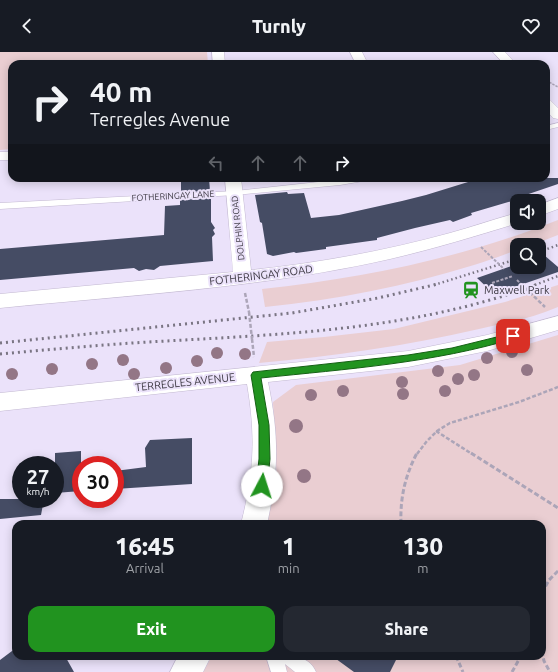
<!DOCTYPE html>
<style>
body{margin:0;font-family:Ubuntu,sans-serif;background:#242831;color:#f1f3f6;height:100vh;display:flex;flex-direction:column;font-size:15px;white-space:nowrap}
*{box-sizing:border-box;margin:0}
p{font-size:13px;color:#9ea1a6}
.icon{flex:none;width:22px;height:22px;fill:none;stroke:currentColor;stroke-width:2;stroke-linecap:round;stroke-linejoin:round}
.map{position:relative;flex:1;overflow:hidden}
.drawer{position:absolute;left:12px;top:468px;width:534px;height:140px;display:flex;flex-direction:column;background:#171b24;border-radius:12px;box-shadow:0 2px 10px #0003}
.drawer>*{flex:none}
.guide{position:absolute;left:8px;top:8px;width:542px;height:122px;border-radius:12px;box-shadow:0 2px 10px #0003;background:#171b24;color:#f1f3f6;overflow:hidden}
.controls{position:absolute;left:510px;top:142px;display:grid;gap:8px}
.controls a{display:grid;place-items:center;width:36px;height:36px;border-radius:8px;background:#171b24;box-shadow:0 2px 10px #0003;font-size:20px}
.speed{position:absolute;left:12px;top:404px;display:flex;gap:8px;font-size:20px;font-weight:700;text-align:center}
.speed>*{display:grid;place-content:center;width:52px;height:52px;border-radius:50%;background:#171b24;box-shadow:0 2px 10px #0003;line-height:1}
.speed small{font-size:10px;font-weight:400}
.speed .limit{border:6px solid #d22;background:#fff;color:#111}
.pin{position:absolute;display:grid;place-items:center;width:34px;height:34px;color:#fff;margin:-17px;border-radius:8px;box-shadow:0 2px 6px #0006}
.me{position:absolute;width:44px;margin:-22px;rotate:5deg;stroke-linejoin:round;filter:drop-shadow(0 0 3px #0008)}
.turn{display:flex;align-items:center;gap:14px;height:84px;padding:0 16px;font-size:18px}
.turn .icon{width:52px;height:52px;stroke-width:2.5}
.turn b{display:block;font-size:28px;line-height:34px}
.lanes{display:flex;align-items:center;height:38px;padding:0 16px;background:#0003;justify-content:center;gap:20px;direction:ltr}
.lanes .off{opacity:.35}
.eta{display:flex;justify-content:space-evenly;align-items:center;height:68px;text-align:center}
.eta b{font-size:24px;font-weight:800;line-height:28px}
.cta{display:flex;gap:8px;margin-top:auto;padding:8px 16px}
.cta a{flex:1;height:46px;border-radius:12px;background:#21931f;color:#fff;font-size:16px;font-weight:800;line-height:46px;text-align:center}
.cta a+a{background:#242831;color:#f1f3f6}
header{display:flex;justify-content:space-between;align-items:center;height:52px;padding:0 16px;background:#171b24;font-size:18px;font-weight:800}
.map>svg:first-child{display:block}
.green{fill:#eaced2}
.building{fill:#454c64}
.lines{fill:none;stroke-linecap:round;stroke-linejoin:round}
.lane-casing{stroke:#c3b9d1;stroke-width:1}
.street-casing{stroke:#c3b9d1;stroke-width:1}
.path-far3{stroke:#aca5b8;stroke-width:1.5;stroke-dasharray:2.5 1;stroke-linecap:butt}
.path-far2{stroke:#aca5b8;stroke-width:2;stroke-dasharray:3 1.5;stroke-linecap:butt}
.path-far1{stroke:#aca5b8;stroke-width:2.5;stroke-dasharray:4 2;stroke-linecap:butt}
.path{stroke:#aca5b8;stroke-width:3;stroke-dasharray:5 2.5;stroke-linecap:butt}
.lane{fill:#fff;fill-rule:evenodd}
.street{fill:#fff;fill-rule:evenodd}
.rail-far1{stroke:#7a7583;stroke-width:2.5;stroke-dasharray:1.5 3;stroke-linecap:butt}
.rail{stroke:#7a7583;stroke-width:3;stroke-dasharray:2 4;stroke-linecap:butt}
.path-bridge-far1{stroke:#aca5b8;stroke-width:2;stroke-dasharray:3 1.5;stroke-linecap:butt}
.path-bridge{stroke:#aca5b8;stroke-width:2.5;stroke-dasharray:4 2;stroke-linecap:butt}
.tree{fill:#937686}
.route{fill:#21931f;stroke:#156014}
.labels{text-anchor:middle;stroke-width:4;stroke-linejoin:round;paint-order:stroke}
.far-street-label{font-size:9px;fill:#3e3a44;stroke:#ebe2fa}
.street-label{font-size:11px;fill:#3e3a44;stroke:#ebe2fa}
.poi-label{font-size:11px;fill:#3e3a44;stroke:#ebe2fa;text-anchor:start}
</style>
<header><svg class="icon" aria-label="back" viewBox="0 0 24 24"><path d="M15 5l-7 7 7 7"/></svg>Turnly<svg class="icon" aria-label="heart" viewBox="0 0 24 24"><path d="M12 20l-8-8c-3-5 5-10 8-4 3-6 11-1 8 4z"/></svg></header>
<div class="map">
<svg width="558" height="620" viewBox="0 0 558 620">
<rect width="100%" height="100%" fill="#ebe2fa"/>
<g class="green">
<path d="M0,0H207L208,12H12V97L0,98Z"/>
<path d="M558,168V183L532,193H517V198C503,203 488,209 474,213C406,234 335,248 265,255L262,237C363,226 463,206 558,168Z"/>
<path d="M558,233V255C533,266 505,271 479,277C406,294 333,304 259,311L267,290L324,285L394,277L505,250Z"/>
<path d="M558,283V620H203L212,604H542V472H266L277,431L273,350L296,333L460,313Z"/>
</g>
<g class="building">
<path d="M181,126H209L210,139L181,140Z"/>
<path d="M481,126H558V132L511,148L512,149L471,161L472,163L453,170L450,168L415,176L377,186V188L326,195V197L296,201L294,200L273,204L267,202L262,171L260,170L255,143L287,140L288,142L304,141L311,166L339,163L402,149L426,143Z"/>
<path d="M211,146V170L215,176L213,178L215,182L212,185L213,209L160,214L154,218L146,217L139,219L134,216L0,228V197L164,183L165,154L180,153V148Z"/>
<path d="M544,203L558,215V220L494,242L477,226L517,212V215H539V205Z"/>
<path d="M192,386V432L115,437V419L146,415L145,396L150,388Z"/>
<path d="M81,399V439L55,441V401Z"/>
<path d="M0,447H44L41,463L0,467Z"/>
<path d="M16,596V604H65L74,620H0V608Z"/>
<path d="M332,604H398L390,620H354Z"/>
</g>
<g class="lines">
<g class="lane-casing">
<g id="lane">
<path d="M558,71V75L546,78V74Z"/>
<path d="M355,126H373L369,128L340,133L235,143L0,157V151L235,139Z"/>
<path d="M266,604C284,604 308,600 316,620H295L285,612L287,620H271Z"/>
</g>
</g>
<g class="street-casing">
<g id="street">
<path d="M212,0H224L225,12H213Z"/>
<path d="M350,0H362L368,12H356Z"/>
<path d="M493,0H505L516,12H504Z"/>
<path d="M546,47L550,48L558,56V67L553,66L546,58Z"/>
<rect x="0" y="100" width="12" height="8"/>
<path d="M225,126H241L251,218C318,211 385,199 450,181C472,175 494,167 517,161L518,171C476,184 433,197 390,207C262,236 130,243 0,256V242L233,220Z"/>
<path d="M558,146V157L539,164V153Z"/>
<path d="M558,264V278L487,299L408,315L268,330C279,384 279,418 267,472H241C254,420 256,385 247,332L0,359V341L408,299L487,283Z"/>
<path d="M178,604H211L203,620H170Z"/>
</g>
</g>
<path class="path-far3" d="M546,31L549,30L558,35"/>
<path class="path-far2" d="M492,231L513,224"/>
<g class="path-far1">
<path d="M245,241L249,260"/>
<path d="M252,287L254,305"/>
<path d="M436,379L472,402"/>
<path d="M417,402L427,389L437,379L450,371L519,350L558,335"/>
</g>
<g class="path">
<path d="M471,401L558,456"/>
<path d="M401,472C400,446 405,424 417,401"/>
<path d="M542,541L549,528L558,519"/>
<path d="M542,599L544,609L550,620"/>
<path d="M456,604L463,620"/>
<path d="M512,620L521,604"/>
</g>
<use href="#lane" class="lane"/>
<use href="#street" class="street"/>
<g class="rail-far1">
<path d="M539,200L558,193"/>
<path d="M434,233L517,207"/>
<path d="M535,233L558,224"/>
</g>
<g class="rail">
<path d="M0,291L292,261L378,246L438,232"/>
<path d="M0,302C55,297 110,292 166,289C291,282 419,277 538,232"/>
</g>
<g class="path-bridge-far1">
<path d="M481,195L504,217"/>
<path d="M517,228L522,233"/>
</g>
<g class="path-bridge">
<path d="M521,232L545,255"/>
<path d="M249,260L252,287"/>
</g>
</g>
<g class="tree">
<circle cx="512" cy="300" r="6"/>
<circle cx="217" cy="301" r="6"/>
<circle cx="245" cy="302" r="6"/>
<circle cx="487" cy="306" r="6"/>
<circle cx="123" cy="308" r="6"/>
<circle cx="197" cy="309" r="6"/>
<circle cx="92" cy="312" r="6"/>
<circle cx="166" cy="316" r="6"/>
<circle cx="52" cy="317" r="6"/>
<circle cx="527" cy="318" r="6"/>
<circle cx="438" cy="319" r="6"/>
<circle cx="12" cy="322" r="6"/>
<circle cx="134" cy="322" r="6"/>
<circle cx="474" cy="323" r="6"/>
<circle cx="458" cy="327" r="6"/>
<circle cx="402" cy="330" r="6"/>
<circle cx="343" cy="339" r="6"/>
<circle cx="445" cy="339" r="6"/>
<circle cx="403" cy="342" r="6"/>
<circle cx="311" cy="343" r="6"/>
<circle cx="296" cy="374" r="7"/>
<circle cx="304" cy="424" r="7"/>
</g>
<path class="route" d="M513,281L516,282L518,284L516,286C434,311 347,317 261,326L269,373L270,407L267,434L266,438L262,439L258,438L256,434L259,407V373L251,323L253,320L408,303L452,296Z"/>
<defs>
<g id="station-bare" transform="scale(1.38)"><path d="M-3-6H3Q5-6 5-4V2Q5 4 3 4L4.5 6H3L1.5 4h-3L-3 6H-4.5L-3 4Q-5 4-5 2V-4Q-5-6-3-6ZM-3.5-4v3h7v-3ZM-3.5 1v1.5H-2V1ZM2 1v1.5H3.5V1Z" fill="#21931f" stroke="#ebe2fa" stroke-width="2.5" paint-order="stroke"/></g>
</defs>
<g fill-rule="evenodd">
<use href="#station-bare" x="471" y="238"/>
</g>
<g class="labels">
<g class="far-street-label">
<text transform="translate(173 144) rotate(-3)" y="3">FOTHERINGAY LANE</text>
<text transform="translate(238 176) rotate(-96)" y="3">DOLPHIN ROAD</text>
</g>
<g class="street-label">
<text transform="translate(261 223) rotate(-7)" y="4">FOTHERINGAY ROAD</text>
<text transform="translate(185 330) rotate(-6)" y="4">TERREGLES AVENUE</text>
</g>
<g class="poi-label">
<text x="484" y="242">Maxwell Park</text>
</g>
</g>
</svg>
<div class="controls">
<a><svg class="icon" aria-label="sound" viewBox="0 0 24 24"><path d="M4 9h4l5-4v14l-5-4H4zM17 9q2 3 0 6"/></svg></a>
<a><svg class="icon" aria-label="search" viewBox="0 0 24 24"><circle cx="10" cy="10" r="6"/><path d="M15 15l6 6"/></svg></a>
</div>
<div class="speed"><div>27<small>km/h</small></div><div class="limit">30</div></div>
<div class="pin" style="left:513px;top:284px;background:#d93025"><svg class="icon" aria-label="arrive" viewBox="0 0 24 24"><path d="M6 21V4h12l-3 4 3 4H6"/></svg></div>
<svg class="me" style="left:262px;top:434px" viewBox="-20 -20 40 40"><circle r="19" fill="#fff"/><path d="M0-13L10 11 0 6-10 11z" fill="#21931f"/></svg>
<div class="guide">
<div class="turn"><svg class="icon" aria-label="right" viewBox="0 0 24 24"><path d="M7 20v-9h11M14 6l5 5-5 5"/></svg><div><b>40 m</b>Terregles Avenue</div></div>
<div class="lanes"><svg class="icon off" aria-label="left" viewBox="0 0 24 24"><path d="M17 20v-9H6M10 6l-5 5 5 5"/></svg><svg class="icon off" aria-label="ahead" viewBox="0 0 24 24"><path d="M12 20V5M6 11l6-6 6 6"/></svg><svg class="icon off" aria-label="ahead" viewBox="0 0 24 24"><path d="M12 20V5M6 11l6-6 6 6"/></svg><svg class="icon" aria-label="right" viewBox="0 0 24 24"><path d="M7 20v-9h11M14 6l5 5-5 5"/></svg></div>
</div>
<section class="drawer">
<div class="eta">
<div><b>16:45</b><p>Arrival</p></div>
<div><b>1</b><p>min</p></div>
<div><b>130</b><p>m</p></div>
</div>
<div class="cta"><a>Exit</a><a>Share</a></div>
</section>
</div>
